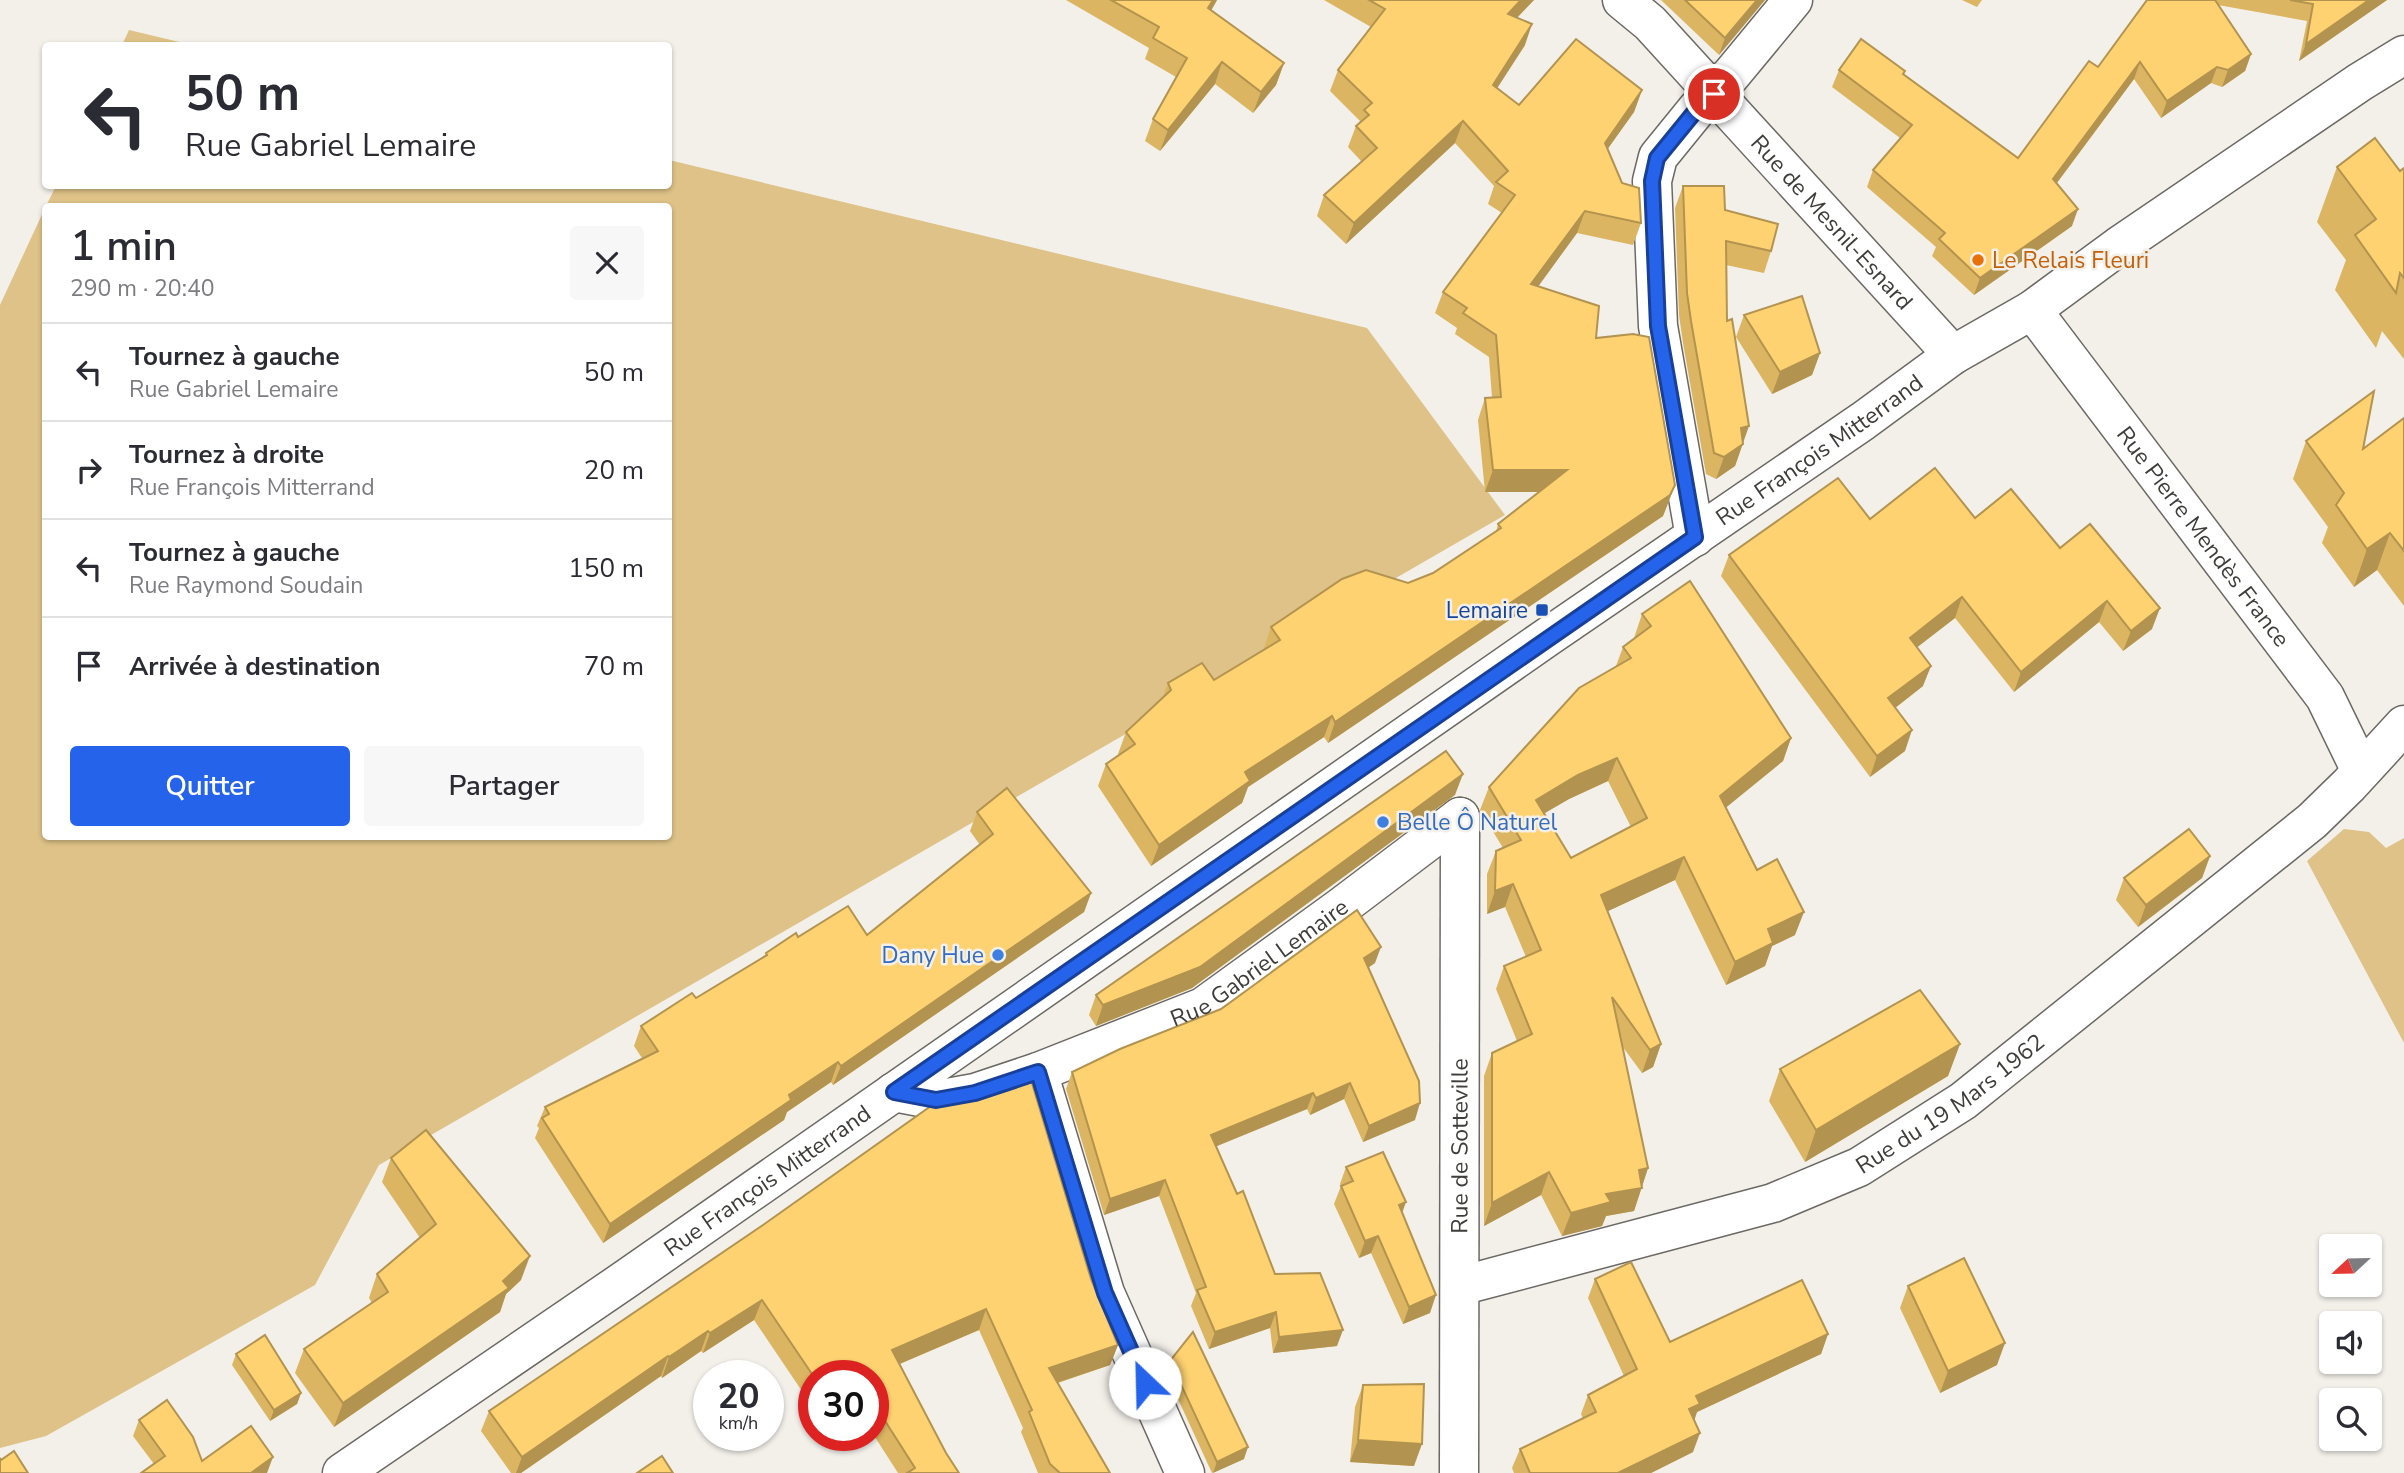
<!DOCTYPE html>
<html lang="fr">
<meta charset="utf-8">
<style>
body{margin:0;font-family:"Nunito Sans",sans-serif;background:#f7f7f7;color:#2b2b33;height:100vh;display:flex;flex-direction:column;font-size:26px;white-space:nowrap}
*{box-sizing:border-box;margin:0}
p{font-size:23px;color:#7c7c81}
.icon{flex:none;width:38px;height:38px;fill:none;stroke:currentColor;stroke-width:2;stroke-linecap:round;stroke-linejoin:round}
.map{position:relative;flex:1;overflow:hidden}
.drawer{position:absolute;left:42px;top:203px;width:630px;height:637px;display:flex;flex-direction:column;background:#fff;border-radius:7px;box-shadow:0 2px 5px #0004}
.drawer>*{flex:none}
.guide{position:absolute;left:42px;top:42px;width:630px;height:147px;border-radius:7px;box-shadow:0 2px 5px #0004;background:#fff;color:#2b2b33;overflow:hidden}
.needle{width:46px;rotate:248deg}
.tools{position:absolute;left:2319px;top:1234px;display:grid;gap:14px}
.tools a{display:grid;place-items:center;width:63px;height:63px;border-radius:7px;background:#fff;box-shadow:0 2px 5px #0004;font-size:35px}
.speed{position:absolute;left:693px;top:1360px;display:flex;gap:14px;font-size:35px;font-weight:700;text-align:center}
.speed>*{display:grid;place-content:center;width:91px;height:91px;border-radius:50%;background:#fff;box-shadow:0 2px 5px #0004;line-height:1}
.speed small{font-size:18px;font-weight:400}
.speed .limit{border:10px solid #d22;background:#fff;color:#111}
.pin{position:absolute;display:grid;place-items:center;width:60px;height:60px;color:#fff;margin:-30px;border:4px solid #fff;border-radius:50%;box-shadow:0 2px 7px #0007}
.me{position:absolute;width:77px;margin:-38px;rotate:336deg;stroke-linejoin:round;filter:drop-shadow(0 0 5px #0008)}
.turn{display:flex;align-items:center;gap:24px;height:147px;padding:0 28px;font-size:32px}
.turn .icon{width:91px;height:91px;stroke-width:2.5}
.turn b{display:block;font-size:49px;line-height:60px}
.round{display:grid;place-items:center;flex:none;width:74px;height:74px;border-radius:7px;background:#f7f7f7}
.head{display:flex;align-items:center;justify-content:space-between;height:119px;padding:0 28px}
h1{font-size:42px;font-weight:600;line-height:52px}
.button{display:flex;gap:14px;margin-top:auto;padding:14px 28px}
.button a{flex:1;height:80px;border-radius:7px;background:#2563eb;color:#fff;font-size:28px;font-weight:600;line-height:80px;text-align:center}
.button a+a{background:#f7f7f7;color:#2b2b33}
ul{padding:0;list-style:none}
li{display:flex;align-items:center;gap:21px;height:98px;padding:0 28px;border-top:2px solid #e1e1e2}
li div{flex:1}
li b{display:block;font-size:26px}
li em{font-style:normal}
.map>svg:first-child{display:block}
.green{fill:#dec287}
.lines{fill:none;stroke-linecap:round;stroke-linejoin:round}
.minor-casing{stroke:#6c6964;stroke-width:41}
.minor{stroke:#fff;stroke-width:38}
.wall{fill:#dbb561;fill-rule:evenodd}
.shaded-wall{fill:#b2934f}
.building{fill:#ffd271;stroke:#b2934f;stroke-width:2;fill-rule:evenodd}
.route-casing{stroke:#184099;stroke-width:18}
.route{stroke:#2563eb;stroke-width:12}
.food-dot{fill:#e8710a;stroke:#f3f0ea;stroke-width:2.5}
.transit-dot{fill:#1a4fb4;stroke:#f3f0ea;stroke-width:2.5}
.shop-dot{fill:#3f7fe0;stroke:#f3f0ea;stroke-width:2.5}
.labels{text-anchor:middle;stroke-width:5;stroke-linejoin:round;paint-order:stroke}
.street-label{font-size:23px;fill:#3e3d3a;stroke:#f3f0ea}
.food-label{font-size:23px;fill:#c56008;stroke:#f3f0ea;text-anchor:start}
.transit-label{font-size:23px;fill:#164399;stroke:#f3f0ea;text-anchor:end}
.shop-label{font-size:23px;fill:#366cbe;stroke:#f3f0ea;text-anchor:start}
</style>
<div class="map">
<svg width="2404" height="1473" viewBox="0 0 2404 1473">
<rect width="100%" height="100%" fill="#f3f0ea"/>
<g class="green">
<path d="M129,30L192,45H122Z"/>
<path d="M669,160L1367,328L1505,515L379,1165L315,1285L46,1436L0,1448V305L45,208L46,836H668V206H46L56,186H668Z"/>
<path d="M2344,829L2369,832L2386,848L2404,838V1043L2307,861Z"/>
</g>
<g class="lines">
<g class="minor-casing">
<g id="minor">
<path id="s1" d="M1622,0L1650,23L1953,355"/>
<path id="s2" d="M2032,310L2325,697L2361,771"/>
<path d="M1695,537L1658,326L1652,181L1658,157L1697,109L1731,75L1793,0"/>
<path d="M1038,1072L1105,1293L1185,1473"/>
<path id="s3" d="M894,1092L936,1100L975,1093L1038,1072L1203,1007L1341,907L1460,817"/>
<path id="s4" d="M1460,1286L1773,1203L1859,1167L1963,1101L2312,821L2349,785L2404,725"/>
<path id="s5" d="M342,1473L626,1279L1546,638L1863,421L1953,355L2032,310L2119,246L2360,82L2404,55"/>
<path id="s6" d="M1459,1473L1460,817"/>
</g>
</g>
<use href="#minor" class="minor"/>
</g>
<g class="wall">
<path d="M1066,0H1217L1211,11L1284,63L1276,85L1253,113L1215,84L1160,151L1145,141L1153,119L1176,77L1145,59L1149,48Z"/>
<path d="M1324,0H1534L1517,18L1525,45L1497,88L1519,105L1642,90L1634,112L1607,149L1641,223L1633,245L1577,233L1538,286L1596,338L1675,485L1663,516L1328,743L1324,737L1248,787L1242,803L1151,866L1098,786L1106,764L1119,755L1118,754L1126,732L1162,699L1168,683L1214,680L1264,650V648L1271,627L1408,583L1433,573L1496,532L1498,524L1540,492H1485L1478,420L1485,398H1492L1489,357L1455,334L1457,328L1435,313L1443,292L1502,213L1488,204L1494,186L1455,143L1346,244L1317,216L1324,195L1362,162L1348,147L1356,126L1360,121L1330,91L1338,70L1371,27Z"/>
<path d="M1661,0H1765L1719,55Z"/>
<path d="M1962,0H1982L1977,7Z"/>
<path d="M2147,0H2387L2299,61L2307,21L2218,5L2251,54L2245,71L2222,87L2211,83L2161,118L2134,79L2057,183L2072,226L1974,295L1932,256L1936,247L1867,187L1873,170L1900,138L1832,87L1839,70L1905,71L1904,74L2018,158L2098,67Z"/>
<path d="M2337,167L2400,171L2404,168V359L2382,331L2376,348L2335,290L2346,260L2317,222Z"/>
<path d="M1683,186L1725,210L1771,251L1764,273L1726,265L1727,321L1743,443L1735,466L1716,479L1706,474L1683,343L1679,315L1675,208Z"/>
<path d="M1744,315L1820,353L1812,375L1772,394L1736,337Z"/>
<path d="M2404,418V606L2377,570L2354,587L2322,543L2328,527L2293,479L2306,441L2363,449Z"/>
<path d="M1975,518L2060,548L2152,629L2123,651L2099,622L2014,692L1955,618L1917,647L1923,686L1895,708L1905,751L1870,777L1721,576L1729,555Z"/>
<path d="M1642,614L1791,738L1783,761L1726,807L1757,870L1795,935L1772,946L1765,966L1726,985L1675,880L1608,911L1661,1044L1653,1067L1642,1073L1622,1046L1648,1168L1634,1211L1606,1216L1602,1226L1562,1236L1541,1195L1484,1226V1076L1492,1053L1517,1041L1496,989L1504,966L1526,957L1505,907L1487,914V874L1496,851L1503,848L1480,810L1489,787L1616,666L1623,647L1634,638ZM1608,781L1631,827L1571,858L1544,813L1569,799Z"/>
<path d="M1455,795L1192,988L1096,1026L1089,1015L1096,995Z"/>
<path d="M977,812L1091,893L1084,912L833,1085L831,1082L787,1112L784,1120L603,1243L535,1138L539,1128L537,1126L545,1107L642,1058L634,1046L641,1026L696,998L765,956L766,953L798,937L867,935L980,845L970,831Z"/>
<path d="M2210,856L2202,878L2138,927L2116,900L2124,878Z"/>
<path d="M1375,963L1368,967L1415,1120L1363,1142L1344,1099L1310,1115L1307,1109L1216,1146L1275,1274L1337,1346L1273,1353L1270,1328L1209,1349L1191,1306L1196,1293L1159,1196L1104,1215L1066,1089L1072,1072Z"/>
<path d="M1960,1044L1948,1076L1805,1162L1769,1101L1780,1069Z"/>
<path d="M391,1158L521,1280L506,1294L500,1312L334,1427L295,1373L304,1349L372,1303L369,1298L377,1274L420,1238L382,1182Z"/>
<path d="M1346,1167L1402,1213L1430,1313L1403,1324L1371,1253L1359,1258L1334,1204L1341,1186L1340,1184Z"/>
<path d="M763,1225L1091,1279L1118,1345L1110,1365L1058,1383L1110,1473H1038L1021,1432L1023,1428L979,1330L900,1364L946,1453L959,1473H898L873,1434V1376H814V1400L810,1403L754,1320L703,1353L701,1351L662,1378L661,1376L521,1473H511L481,1431L489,1411Z"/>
<path d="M1595,1279L1670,1342L1828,1334L1821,1354L1697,1412L1694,1420L1693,1452L1651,1473H1514L1512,1468L1520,1449L1583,1419L1581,1414L1588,1395L1624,1376L1588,1298Z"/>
<path d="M1908,1286L1997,1365L1940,1393L1900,1308Z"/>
<path d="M236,1354L301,1393L297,1404L270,1421L232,1365Z"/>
<path d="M1170,1361L1244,1459L1212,1473L1166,1373Z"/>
<path d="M1363,1385L1414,1466L1350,1462L1355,1407Z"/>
<path d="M139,1420L202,1461L154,1464L133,1436Z"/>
</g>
<g class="shaded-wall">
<path d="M1213,0H1217L1200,30L1208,8Z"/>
<path d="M1521,0H1534L1500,35L1508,14Z"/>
<path d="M1757,0H1765L1719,55L1725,38Z"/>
<path d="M2369,0H2387L2299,61L2306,44Z"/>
<path d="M1532,24L1525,45L1485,107L1493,85Z"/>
<path d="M2251,54L2245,71L2222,87L2228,70Z"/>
<path d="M1222,62L1215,84L1160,151L1168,130Z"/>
<path d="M2140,62L2134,79L2047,196L2053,179Z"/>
<path d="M1284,63L1276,85L1253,113L1261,92Z"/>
<path d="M2217,67L2211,83L2161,118L2167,101Z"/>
<path d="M1642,90L1634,112L1597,164L1605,143Z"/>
<path d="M1463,121L1455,143L1346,244L1354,223Z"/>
<path d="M2078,209L2072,226L1974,295L1980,278Z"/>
<path d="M1585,211L1577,233L1524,306L1531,284Z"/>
<path d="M1820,353L1812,375L1772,394L1780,372Z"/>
<path d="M1749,426L1735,466L1716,479L1724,457L1741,428Z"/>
<path d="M1493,470H1567L1559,492H1485Z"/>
<path d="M1675,485L1663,516L1328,743L1335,722Z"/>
<path d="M2390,533L2377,570L2354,587L2367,549Z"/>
<path d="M1962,597L1955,618L1902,659L1910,638Z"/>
<path d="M2107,601L2099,622L2014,692L2021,672Z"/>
<path d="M2160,608L2152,629L2123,651L2131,631Z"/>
<path d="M1931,666L1923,686L1881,719L1888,698Z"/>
<path d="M1332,716L1324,737L1248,787L1242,803L1151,866L1159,845L1245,772Z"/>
<path d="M1912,730L1905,751L1870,777L1877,756Z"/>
<path d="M1791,738L1783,761L1712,819L1720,796Z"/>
<path d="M1617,758L1608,781L1569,799L1528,823L1536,800L1578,775Z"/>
<path d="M1463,774L1455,795L1192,988L1096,1026L1103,1005Z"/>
<path d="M2210,856L2202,878L2138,927L2146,905Z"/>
<path d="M1684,857L1675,880L1593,918L1601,895Z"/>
<path d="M1513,884L1505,907L1487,914L1495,891Z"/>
<path d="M1091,893L1084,912L833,1085L841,1066Z"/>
<path d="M1804,912L1795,935L1772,946L1765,966L1726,985L1735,962L1768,929Z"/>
<path d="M1381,947L1375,963L1358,975L1364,958Z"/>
<path d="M1661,1044L1653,1067L1642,1073L1650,1050Z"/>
<path d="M1960,1044L1948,1076L1805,1162L1816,1130Z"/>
<path d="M838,1062L831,1082L787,1112L784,1120L603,1243L610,1224L789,1095Z"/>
<path d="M1350,1083L1344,1099L1310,1115L1316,1098Z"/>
<path d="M1313,1093L1307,1109L1205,1151L1211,1135Z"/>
<path d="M1420,1103L1415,1120L1363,1142L1369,1126Z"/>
<path d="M1648,1168L1634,1211L1606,1216L1602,1226L1562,1236L1571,1213L1606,1194L1639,1170Z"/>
<path d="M1549,1172L1541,1195L1484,1226L1492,1203Z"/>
<path d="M1165,1180L1159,1196L1104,1215L1110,1199Z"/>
<path d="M1406,1202L1400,1219L1399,1205Z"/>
<path d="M1378,1236L1371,1253L1359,1258L1365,1241Z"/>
<path d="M530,1256L521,1280L506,1294L500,1312L334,1427L343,1403L503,1281Z"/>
<path d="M1436,1295L1430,1313L1403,1324L1409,1307Z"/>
<path d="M762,1300L754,1320L703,1353L710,1333Z"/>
<path d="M986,1309L979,1330L885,1370L892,1350Z"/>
<path d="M1276,1312L1270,1328L1209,1349L1215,1332Z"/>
<path d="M1343,1330L1337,1346L1273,1353L1279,1337Z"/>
<path d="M708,1331L701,1351L662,1378L669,1357Z"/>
<path d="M1828,1334L1821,1354L1697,1412L1693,1424L1689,1409L1696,1396Z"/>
<path d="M2005,1343L1997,1365L1940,1393L1948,1371Z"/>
<path d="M1118,1345L1110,1365L1041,1388L1049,1368Z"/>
<path d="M668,1356L661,1376L521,1473H516L522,1457Z"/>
<path d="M845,1363L841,1376H828Z"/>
<path d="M301,1393L297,1404L270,1421L274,1410Z"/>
<path d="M1700,1433L1693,1452L1651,1473H1618Z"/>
<path d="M1358,1440L1422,1444L1414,1466L1350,1462Z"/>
<path d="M1248,1447L1244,1459L1213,1473L1217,1462Z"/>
<path d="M273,1457L267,1473H251Z"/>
</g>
<g class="building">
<path d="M1111,0H1213L1208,8L1284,63L1261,92L1222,62L1168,130L1153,119L1187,58L1153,38L1159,27Z"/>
<path d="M1369,0H1521L1508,14L1532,24L1493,85L1519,105L1576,39L1642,90L1605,143L1622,183L1639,188L1641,223L1585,211L1531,284L1599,306L1596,338L1633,334L1649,337L1675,485L1670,495L1335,722L1332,716L1245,772L1250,781L1159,845L1106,764L1135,744L1126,732L1171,690L1168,683L1202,663L1214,680L1280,640L1271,627L1342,579L1366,570L1408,583L1433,573L1501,528L1498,524L1567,470H1493L1485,398L1501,397L1496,335L1463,313L1467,308L1443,292L1515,195L1496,182L1508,171L1463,121L1354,223L1324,195L1377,148L1356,126L1369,115L1364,110L1372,103L1338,70L1385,9Z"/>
<path d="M1685,0H1757L1725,38Z"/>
<path d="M2147,0H2215L2251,54L2228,70L2217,67L2167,101L2140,62L2053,179L2078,209L1980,278L1939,239L1945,233L1873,170L1912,125L1839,70L1861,39L1905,71L1903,74L2018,158L2089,61L2098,67Z"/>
<path d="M2290,0H2369L2306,44L2313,4Z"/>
<path d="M2375,138L2400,171L2404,168V278L2400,273L2396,293L2355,235L2376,219L2337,167Z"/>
<path d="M1683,186H1724L1725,210L1778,224L1771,251L1726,241L1727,321L1732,319L1749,426L1741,428L1743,444L1724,457L1714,453L1691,321L1687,293Z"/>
<path d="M1802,296L1820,353L1780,372L1744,315Z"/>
<path d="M2374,391L2363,449L2404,418V551L2390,533L2367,549L2336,505L2344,493L2306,441Z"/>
<path d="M1935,468L1975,518L2011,489L2060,548L2090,524L2160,608L2131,631L2107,601L2021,672L1962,597L1910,638L1931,666L1888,698L1912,730L1877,756L1729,555L1838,478L1870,519Z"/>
<path d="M1690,581L1791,738L1720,796L1757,870L1777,859L1804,912L1768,929L1773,943L1735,962L1684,857L1601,895L1661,1044L1650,1050L1612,997L1648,1168L1639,1170L1642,1188L1606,1194L1611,1202L1571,1213L1549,1172L1492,1203V1053L1532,1034L1504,966L1541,950L1513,884L1495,891L1496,851L1521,840L1489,787L1579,688L1631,658L1623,647L1651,626L1642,614ZM1617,758L1647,818L1571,858L1536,800L1578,775Z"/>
<path d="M1446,751L1463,774L1200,967L1103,1005L1096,995Z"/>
<path d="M1007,788L1091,893L841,1066L838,1062L789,1095L791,1100L610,1224L542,1118L549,1114L545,1107L658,1051L641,1026L692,993L696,998L767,955L766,953L796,933L798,937L848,906L867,935L993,834L977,812Z"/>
<path d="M2189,829L2210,856L2146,905L2124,878Z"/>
<path d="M1357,910L1381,947L1364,958L1419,1081L1420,1103L1369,1126L1350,1083L1316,1098L1313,1093L1211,1135L1237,1194L1243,1191L1275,1274L1320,1273L1343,1330L1279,1337L1276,1312L1215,1332L1197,1290L1206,1287L1165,1180L1110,1199L1072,1072L1120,1049L1221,1009Z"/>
<path d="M1920,990L1960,1044L1816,1130L1780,1069Z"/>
<path d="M1031,1080L1091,1279L1118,1345L1049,1368L1110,1473H1060L1050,1464L1029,1412L1032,1410L986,1309L892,1350L946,1453L959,1473H907L915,1468L873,1402V1376H852L845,1363L828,1376H814V1377L762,1300L710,1333L708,1331L669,1357L668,1356L522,1457L489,1411L763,1225L938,1101L986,1094Z"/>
<path d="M426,1130L530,1256L503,1281L509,1288L343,1403L304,1349L388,1292L377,1274L436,1224L391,1158Z"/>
<path d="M1383,1152L1406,1202L1399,1205L1436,1295L1409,1307L1378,1236L1365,1241L1341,1186L1353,1181L1346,1167Z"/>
<path d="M1964,1258L2005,1343L1948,1371L1908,1286Z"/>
<path d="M1631,1262L1670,1342L1802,1280L1828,1334L1696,1396L1700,1404L1689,1409L1700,1433L1618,1473H1530L1520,1449L1596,1412L1588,1395L1637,1369L1595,1279Z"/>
<path d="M1193,1332L1248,1447L1217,1462L1170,1361Z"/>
<path d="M265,1335L301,1393L274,1410L236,1354Z"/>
<path d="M1424,1384L1422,1444L1358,1440L1363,1385Z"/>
<path d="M167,1400L193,1437L202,1461L251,1426L273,1457L251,1473H141L165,1456L139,1420Z"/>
<path d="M14,1451L28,1473H0V1458L1,1460Z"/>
<path d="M662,1456L673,1473H637Z"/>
</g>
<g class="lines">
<g class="route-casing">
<path id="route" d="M1145,1383L1105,1293L1038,1072L975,1093L936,1100L894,1092L1695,537L1658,326L1652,181L1657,158L1697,109L1714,94"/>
</g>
<use href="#route" class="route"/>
</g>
<circle class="food-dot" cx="1978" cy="260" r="7"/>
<rect class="transit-dot" x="1535" y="603" width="14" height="14" rx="3.5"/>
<g class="shop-dot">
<circle cx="1383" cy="822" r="7"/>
<circle cx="998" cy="955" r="7"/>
</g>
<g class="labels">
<g class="street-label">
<text dy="8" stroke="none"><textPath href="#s1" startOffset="306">Rue de Mesnil-Esnard</textPath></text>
<text dy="8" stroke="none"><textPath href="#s5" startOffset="1797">Rue François Mitterrand</textPath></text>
<text dy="8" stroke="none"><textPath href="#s2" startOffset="284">Rue Pierre Mendès France</textPath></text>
<text dy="8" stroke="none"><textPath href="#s3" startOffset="397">Rue Gabriel Lemaire</textPath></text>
<text dy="8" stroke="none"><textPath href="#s4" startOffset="528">Rue du 19 Mars 1962</textPath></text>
<text dy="8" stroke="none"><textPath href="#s6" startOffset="327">Rue de Sotteville</textPath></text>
<text dy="8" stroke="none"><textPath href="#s5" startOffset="516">Rue François Mitterrand</textPath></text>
</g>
<g class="food-label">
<text x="1992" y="268">Le Relais Fleuri</text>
</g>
<g class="transit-label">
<text x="1528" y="618">Lemaire</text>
</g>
<g class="shop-label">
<text x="1397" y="830">Belle Ô Naturel</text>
<text x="984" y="963" text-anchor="end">Dany Hue</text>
</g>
</g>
</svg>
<div class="tools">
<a><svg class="needle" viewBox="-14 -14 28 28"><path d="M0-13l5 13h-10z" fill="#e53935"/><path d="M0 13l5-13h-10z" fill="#7c7c81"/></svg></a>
<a><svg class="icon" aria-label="sound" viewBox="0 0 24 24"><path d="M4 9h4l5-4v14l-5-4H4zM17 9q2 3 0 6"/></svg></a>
<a><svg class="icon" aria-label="search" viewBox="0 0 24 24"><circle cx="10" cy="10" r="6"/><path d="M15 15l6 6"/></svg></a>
</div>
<div class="speed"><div>20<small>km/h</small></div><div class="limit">30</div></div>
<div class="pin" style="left:1714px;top:94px;background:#d93025"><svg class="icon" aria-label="arrive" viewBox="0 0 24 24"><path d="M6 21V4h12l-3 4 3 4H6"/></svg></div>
<svg class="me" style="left:1145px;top:1383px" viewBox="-20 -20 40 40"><circle r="19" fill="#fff"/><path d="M0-13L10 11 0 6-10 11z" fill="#2563eb"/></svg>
<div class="guide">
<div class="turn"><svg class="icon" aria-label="left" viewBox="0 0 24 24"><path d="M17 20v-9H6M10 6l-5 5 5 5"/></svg><div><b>50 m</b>Rue Gabriel Lemaire</div></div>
</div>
<section class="drawer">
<div class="head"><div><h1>1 min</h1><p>290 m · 20:40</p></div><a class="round"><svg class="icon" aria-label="close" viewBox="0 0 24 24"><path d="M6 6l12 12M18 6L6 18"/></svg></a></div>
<ul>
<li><svg class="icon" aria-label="left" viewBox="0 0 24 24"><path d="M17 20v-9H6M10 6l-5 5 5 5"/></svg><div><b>Tournez à gauche</b><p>Rue Gabriel Lemaire</p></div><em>50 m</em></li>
<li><svg class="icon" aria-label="right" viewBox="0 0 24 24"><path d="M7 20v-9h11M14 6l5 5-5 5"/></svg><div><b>Tournez à droite</b><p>Rue François Mitterrand</p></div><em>20 m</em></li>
<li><svg class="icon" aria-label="left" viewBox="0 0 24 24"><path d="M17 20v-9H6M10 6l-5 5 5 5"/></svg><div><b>Tournez à gauche</b><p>Rue Raymond Soudain</p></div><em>150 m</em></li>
<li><svg class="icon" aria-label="arrive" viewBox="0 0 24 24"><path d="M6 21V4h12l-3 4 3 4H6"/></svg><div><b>Arrivée à destination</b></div><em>70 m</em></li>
</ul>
<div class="button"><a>Quitter</a><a>Partager</a></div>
</section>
</div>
